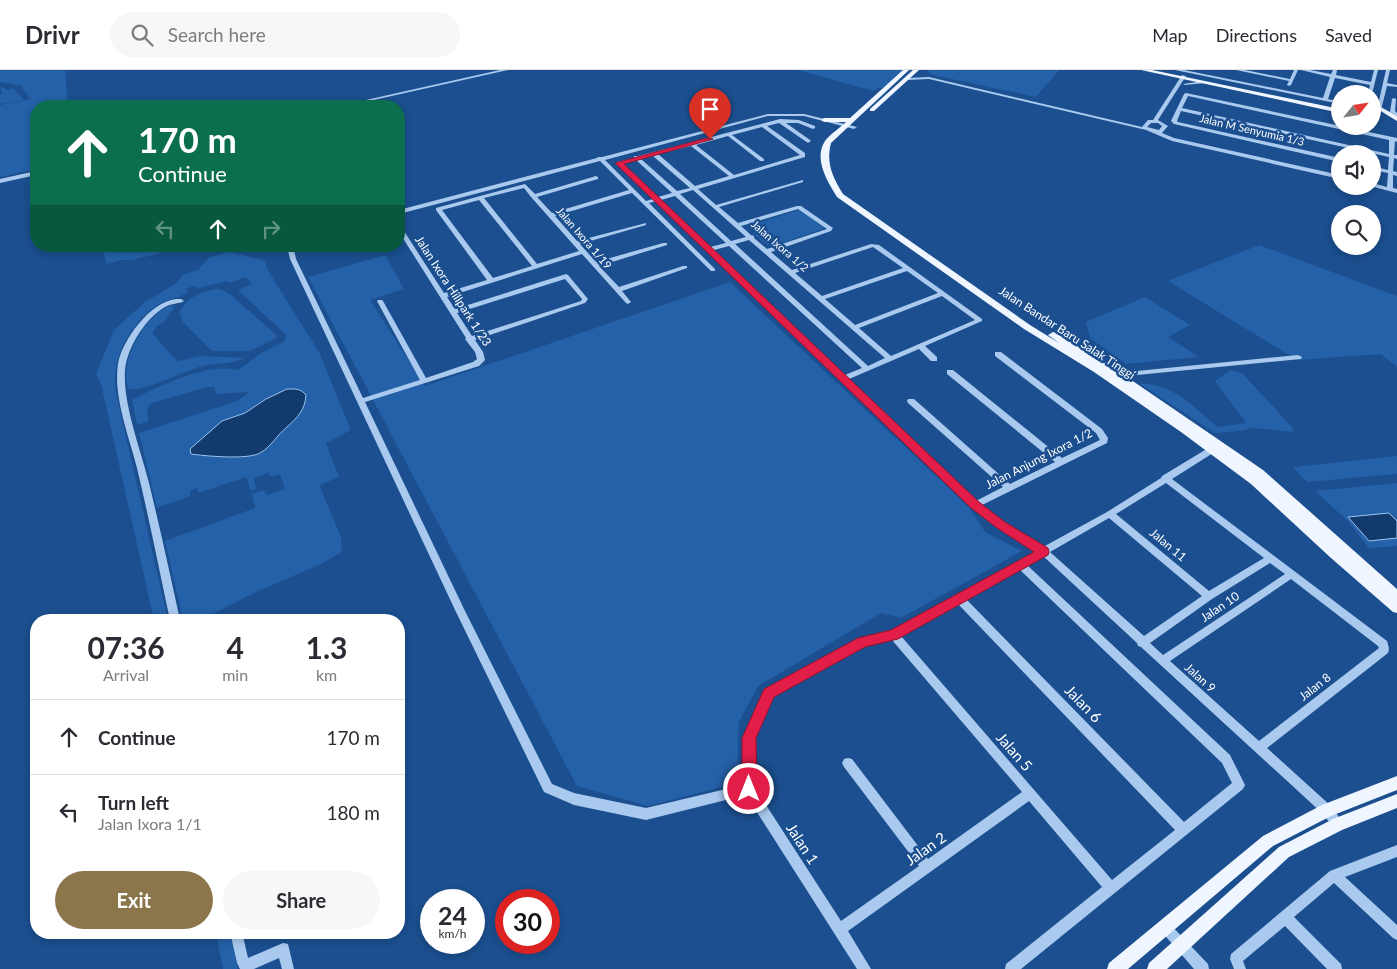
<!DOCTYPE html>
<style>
body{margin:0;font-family:Lato,sans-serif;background:#f7f7f7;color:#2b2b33;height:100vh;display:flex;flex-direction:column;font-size:19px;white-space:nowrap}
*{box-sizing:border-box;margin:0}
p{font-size:16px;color:#7c7c81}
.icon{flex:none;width:28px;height:28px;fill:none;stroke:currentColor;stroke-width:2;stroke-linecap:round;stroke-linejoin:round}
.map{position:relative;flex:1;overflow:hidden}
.drawer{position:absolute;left:30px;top:544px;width:375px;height:325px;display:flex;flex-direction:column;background:#fff;border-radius:20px;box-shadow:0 2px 8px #0003}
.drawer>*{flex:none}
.banner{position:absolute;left:30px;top:30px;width:375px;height:152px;border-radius:20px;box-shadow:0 2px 8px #0003;background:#0b6e4f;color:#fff;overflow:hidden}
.needle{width:32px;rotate:60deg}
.buttons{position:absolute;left:1331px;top:15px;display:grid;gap:10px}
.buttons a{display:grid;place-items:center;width:50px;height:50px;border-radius:50%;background:#fff;box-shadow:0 2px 8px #0003;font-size:25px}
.speed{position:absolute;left:420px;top:819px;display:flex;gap:10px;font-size:25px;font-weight:700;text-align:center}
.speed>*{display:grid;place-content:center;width:65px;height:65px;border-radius:50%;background:#fff;box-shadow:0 2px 8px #0003;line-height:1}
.speed small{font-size:12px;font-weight:400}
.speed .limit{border:8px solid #d22;background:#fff;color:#111}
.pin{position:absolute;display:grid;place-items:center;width:42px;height:42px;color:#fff;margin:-51px -21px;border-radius:50% 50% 50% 0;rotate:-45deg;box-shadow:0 0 5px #0007}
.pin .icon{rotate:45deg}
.me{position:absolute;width:55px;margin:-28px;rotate:0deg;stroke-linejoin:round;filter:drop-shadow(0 0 4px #0008)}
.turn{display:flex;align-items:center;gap:18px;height:105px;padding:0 25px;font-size:22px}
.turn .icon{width:65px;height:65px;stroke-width:2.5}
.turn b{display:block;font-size:35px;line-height:42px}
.lanes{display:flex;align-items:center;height:48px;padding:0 25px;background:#0003;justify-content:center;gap:25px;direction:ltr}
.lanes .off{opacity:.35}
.eta{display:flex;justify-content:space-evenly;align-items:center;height:85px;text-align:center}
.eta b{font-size:30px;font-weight:700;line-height:35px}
.cta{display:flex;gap:10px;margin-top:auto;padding:10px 25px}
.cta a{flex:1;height:58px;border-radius:30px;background:#8a764a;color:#fff;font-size:20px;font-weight:700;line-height:58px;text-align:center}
.cta a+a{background:#f7f7f7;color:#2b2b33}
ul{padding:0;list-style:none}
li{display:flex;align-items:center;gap:15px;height:75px;padding:0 25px;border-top:1px solid #e1e1e2}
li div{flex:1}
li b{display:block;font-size:19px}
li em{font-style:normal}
header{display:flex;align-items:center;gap:30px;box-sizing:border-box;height:70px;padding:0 25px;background:#fff;border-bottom:1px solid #e1e1e2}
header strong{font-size:24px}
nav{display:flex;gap:28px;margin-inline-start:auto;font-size:18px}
.search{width:350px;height:45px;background:#f7f7f7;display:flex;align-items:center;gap:12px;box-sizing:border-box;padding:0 18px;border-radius:28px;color:#7c7c81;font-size:19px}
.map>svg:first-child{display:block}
.green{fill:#2461a8}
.water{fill:#123a6d;stroke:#9cc4f0}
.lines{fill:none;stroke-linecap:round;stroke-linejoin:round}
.minor{fill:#a9c9ee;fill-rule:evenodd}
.major{fill:#f0f6ff;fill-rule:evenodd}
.route{fill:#e11d48;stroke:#92132f}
.labels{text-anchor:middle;stroke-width:5;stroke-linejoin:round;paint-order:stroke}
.far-street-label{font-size:11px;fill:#fff;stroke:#1b4f8f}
.street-label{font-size:12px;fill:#fff;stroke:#1b4f8f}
.near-street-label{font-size:15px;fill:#fff;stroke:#1b4f8f}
</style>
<header>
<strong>Drivr</strong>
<div class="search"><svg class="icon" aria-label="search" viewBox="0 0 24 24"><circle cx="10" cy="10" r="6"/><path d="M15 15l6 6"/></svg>Search here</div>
<nav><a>Map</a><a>Directions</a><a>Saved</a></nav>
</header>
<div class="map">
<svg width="1397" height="899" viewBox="0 0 1397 899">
<rect width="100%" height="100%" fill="#1b4f8f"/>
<g class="green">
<path d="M0,0H65L68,36H36V99L0,107V35L30,29L21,16L0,12Z"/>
<path d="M797,0H904L883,18H877L874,21Z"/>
<path d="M927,0H1059L1036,27L933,5Z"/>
<path d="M0,17L8,20L13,18L24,30L0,34V24L2,23Z"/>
<path d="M798,140L803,141L823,157V159L772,176L767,175L753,163L762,160L755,154Z"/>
<path d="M1259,175L1397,226V297L1381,284L1297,290L1168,211Z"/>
<path d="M101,176H190L132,190H121L107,194Z"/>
<path d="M229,182L264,190L269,202L319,282L351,360L326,373L339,407L322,414L320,417L341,467L342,482L319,495L258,521L201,550H183L165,471L255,438L252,424L264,420L267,425L285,419L280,404L272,407L268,403L254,408L256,419L251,421L246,407L198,423L197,418L190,421V426L157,438L139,363L237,331L250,322L216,324L214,317H208L152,333L147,339L149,351L137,355L132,329C161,316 206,292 238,300L261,283L285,271L286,265L238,220L252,214L246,207L230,213L227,211L199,218L193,216L186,219L188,222C178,229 166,229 156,236C132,253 115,281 115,311C115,322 119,334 121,345L168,550H154L101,314L96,304L114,260L145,232L175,214L183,205L198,200L210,187Z"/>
<path d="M385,185L404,219L370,230L425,316L730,212L969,437L985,462L1022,481L901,548L881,543L758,616L739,652L737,713L648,736L577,716L308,207Z"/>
<path d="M220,219L231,225L274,263L277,266L275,269L250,281H212L183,252L179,243C186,228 204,219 220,219Z"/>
<path d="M1145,227L1190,255L1168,267L1199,287L1126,294L1090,268L1086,252Z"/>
<path d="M171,235L174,237L166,250L157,256L152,263L177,291L202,286L245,288C232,294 217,293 203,296C186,300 143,323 129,319C117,293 146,244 171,235Z"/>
<path d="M1231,300L1242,303L1292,357L1294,362L1253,358L1239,361L1215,363L1140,314C1172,312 1195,338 1218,357L1246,353L1215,311Z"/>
<path d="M1397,386V404L1307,412L1293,397Z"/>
<path d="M1397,413V476L1369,478L1347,450L1315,421Z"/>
<path d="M216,863H230L238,899H223Z"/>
</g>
<g class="water">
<path d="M287,319C295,319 300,318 306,325C305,340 298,347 287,357C277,365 271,377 260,383C248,390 205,386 191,384L190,379L222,351L245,343L266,329Z"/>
<path d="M1389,443L1397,451V468L1369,471L1348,447Z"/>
</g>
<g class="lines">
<g class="minor">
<path d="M500,0H508L347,36H339Z"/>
<path d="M1175,0H1184L1323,28L1330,7L1301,0H1310L1331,4L1333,0H1337L1336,5L1371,12L1374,0H1378L1372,24H1368L1370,15L1335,8L1328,29L1340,32V34Z"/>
<path d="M1236,0H1245L1290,9L1294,0H1298L1291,15L1289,16L1287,15L1289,11Z"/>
<path d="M1386,0H1390L1387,13L1397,15V17L1387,16L1379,48L1377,49L1375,48Z"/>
<path d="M1182,5L1186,6L1158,50L1168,56L1162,63L1174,68L1340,105V109L1172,71L1146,60L929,9L907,10L905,9L907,8L929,7L1142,57L1148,50H1153ZM1151,53H1158L1162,56L1159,60L1147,57Z"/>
<path d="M1203,11L1205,12V13L1185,15L1183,14Z"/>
<path d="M1186,23L1397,68V72L1395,71L1394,85H1397V89L1394,88L1393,101L1397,102V106L1393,105V118L1397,119V123L1370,116H1372V113L1387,117L1388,103L1372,100V96L1388,100L1389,87L1181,41L1177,51L1178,52L1340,88V92L1174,54L1171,51L1184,24ZM1188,26L1389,70V84L1182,38Z"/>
<path d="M1394,28L1396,29L1395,41L1397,43V46L1390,42L1392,29Z"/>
<path d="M768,44H804L857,57L854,59L804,46H768L605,90L646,131L653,129L617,94V92L634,88V86H638L780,49L799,50L815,56V58L813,59L798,53H786L810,70L811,71L808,73L779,53L767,56L805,83V87L698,119L716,135L803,110V112L719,137L738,153L797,136H801L833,158L831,161L771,182L792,200L871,174L879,175L982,249V251L925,276L937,287V291H931L919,279L849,309L976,431L1003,417L908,333L907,331L908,329H914L1010,414L1055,392L947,304V300H953L1062,388L1100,370L1096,363L995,286V282H1001L1102,359L1108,368L1107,373L982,435L1004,453L1043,477L1107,442L1161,408L1162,406L1215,374H1221L1222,376L1221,378L1172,409L1387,571C1388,575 1390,579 1388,583L1267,678L1331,736L1344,754L1342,758L1338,760L1334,758L1323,744L1141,577L1138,576L1137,573L1043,486L1027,495L1230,685L1245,715L1243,719L1021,899H1005L1006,894L1102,817L1029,731L848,861L871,899H857L746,725L646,750L574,735L544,722L456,542L290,189L287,176H293L296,189L363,328L420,310L377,231L378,230H382L383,231L426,308L473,292L477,289L475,282L465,269L466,268L399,162V156L402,158L444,223L487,210L436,140V138L525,114L535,124L596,106L598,107V109L537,127L552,143L629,120L600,91L399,144V140L597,88L598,87H602ZM762,57L800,85L734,105L696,75L728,66L760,91H764V89L732,65ZM691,76L729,106L695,116L658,84ZM653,86L690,118L677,121L641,89ZM636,90L672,123L658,127L623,94ZM524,118L531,127L579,181L537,194L484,128ZM693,120L746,167L731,171L680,124ZM632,123L711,201H715V199L649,133L656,131L972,437L998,457L1036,481L892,561L858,569L765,620L744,668L743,715L646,738L574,723L552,714L465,541L365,332L479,296L485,290L483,282L475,270L585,233L588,229L568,205L566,204L455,239L447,227L582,184L626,233L628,234L631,232L622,221L687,198V196H683L619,217L599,196L667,175V173H663L596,192L580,174L646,155V153L577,171L555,146ZM675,126L726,173L710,177L661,130ZM479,130L532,196L493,208L442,140ZM798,139L827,159L767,179L754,168V166L751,165L741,156ZM749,170L885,288L868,296L735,174ZM729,176L862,298L845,305L714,180ZM873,177L903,198L822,226L795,203ZM907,201L938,223L855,255L825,229ZM565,209L582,229L581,231L472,266L457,243ZM942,226L975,250L891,286L859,258ZM1166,413L1264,488L1209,521L1116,444ZM1109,448L1202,526L1144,566L1050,482ZM1270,493L1285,504L1163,585L1150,573L1212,529ZM1019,499L1222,693L1232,713L1184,752L966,529ZM1291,509L1378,576L1379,578L1259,671L1170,591ZM958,534L1175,760L1112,810L901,566ZM892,570L1022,722L928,789L852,689L848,688L844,689L842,693L844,697L919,796L841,851L755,718L754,668L773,626L864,576Z"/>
<path d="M36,101V105L0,113V109Z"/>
<path d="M176,229H181L184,231C179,234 173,233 167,236C149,245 134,268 128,286C116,318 141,379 149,413C160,458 170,504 180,550H170C159,499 149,448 137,398C129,366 113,327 118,294C122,270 150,232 176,229Z"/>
<path d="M1298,285L1302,287L1301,289L1127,306L1112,309L1108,307L1109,305L1127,302Z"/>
<path d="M1397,775V787L1345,807L1397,855V870L1393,868L1334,813L1294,847L1341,894L1342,899H1327L1285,856L1243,891L1246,899H1234L1230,889L1231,884L1330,801Z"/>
<path d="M1165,851L1169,853L1208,894L1209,899H1194L1161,861L1159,857L1161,853Z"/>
<path d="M230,862H242L248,888L283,873L288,874L294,899H282L279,888L254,899H240L237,893Z"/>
</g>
<g class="major">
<path d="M903,0H909L831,73C826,93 832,106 843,124L1030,255L1059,273L1048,265L1053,262L1056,263L1121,303L1263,400L1397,519V543L1393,542L1331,488L1251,414L1181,362L1094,302L1024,259L837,127C828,112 813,89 825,71C830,64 840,58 846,52H824L821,50L824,48H850Z"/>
<path d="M913,0H919L874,41H870V39Z"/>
<path d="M1141,0H1152L1340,39V43Z"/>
<path d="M1379,36L1397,46V51L1379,40L1372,43V38Z"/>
<path d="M1397,706V720L1331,746L1273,776L1128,899H1107L1109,893L1263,766L1322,735Z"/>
<path d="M1397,724V738L1342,760L1289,787L1167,899H1147L1149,893L1279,777L1333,749Z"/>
</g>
</g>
<path class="route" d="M707,68L713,69L624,94L979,432L1005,452L1048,478L1049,482L1048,485L898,569L865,577L774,627L756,668L757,719L754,724L749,726L744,724L742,719V668L764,619L858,568L891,560L1034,482L997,458L971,438L615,93Z"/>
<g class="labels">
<g class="far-street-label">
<text transform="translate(1252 60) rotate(13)" y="4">Jalan M Senyumia 1/3</text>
<text transform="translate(584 168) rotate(49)" y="4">Jalan Ixora 1/19</text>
<text transform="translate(780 176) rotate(41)" y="4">Jalan Ixora 1/2</text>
</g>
<g class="street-label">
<text transform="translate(453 221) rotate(57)" y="4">Jalan Ixora Hillpark 1/23</text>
<text transform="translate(1067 263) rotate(33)" y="4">Jalan Bandar Baru Salak Tinggi</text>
<text transform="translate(1039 389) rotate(-27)" y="4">Jalan Anjung Ixora 1/2</text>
<text transform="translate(1168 475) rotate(40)" y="4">Jalan 11</text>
<text transform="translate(1220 537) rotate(-34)" y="4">Jalan 10</text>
<text transform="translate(1200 608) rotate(42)" y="4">Jalan 9</text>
<text transform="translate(1315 617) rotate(-38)" y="4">Jalan 8</text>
</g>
<g class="near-street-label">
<text transform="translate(1083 634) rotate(46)" y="5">Jalan 6</text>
<text transform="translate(1014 682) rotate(49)" y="5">Jalan 5</text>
<text transform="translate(802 774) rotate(57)" y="5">Jalan 1</text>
<text transform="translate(926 779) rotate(-35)" y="5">Jalan 2</text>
</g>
</g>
</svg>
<div class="buttons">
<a><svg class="needle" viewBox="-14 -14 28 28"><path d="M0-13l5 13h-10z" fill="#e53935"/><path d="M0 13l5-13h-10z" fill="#7c7c81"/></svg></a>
<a><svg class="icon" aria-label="sound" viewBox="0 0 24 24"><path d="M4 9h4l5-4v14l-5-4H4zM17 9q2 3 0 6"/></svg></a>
<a><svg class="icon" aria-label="search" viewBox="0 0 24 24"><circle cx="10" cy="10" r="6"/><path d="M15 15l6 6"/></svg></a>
</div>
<div class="speed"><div>24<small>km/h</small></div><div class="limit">30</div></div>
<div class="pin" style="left:710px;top:69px;background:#d93025"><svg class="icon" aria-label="arrive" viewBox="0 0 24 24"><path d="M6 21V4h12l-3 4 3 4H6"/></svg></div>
<svg class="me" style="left:749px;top:719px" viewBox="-20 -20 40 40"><circle r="17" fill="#e11d48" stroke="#fff" stroke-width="3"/><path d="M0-11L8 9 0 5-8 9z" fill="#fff"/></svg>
<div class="banner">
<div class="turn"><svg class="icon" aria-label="ahead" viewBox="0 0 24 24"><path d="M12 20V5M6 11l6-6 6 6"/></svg><div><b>170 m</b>Continue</div></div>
<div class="lanes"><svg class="icon off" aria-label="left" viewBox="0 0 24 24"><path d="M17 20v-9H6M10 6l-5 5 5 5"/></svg><svg class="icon" aria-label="ahead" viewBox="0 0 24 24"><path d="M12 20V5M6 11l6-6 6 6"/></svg><svg class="icon off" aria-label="right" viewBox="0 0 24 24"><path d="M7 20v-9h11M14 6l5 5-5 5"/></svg></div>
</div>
<section class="drawer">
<div class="eta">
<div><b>07:36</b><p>Arrival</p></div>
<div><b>4</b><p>min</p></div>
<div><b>1.3</b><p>km</p></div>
</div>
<ul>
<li><svg class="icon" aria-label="ahead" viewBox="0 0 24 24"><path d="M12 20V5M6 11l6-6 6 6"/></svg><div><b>Continue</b></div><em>170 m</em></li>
<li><svg class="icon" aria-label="left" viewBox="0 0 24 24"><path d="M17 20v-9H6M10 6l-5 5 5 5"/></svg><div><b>Turn left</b><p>Jalan Ixora 1/1</p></div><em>180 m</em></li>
</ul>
<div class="cta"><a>Exit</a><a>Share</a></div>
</section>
</div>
